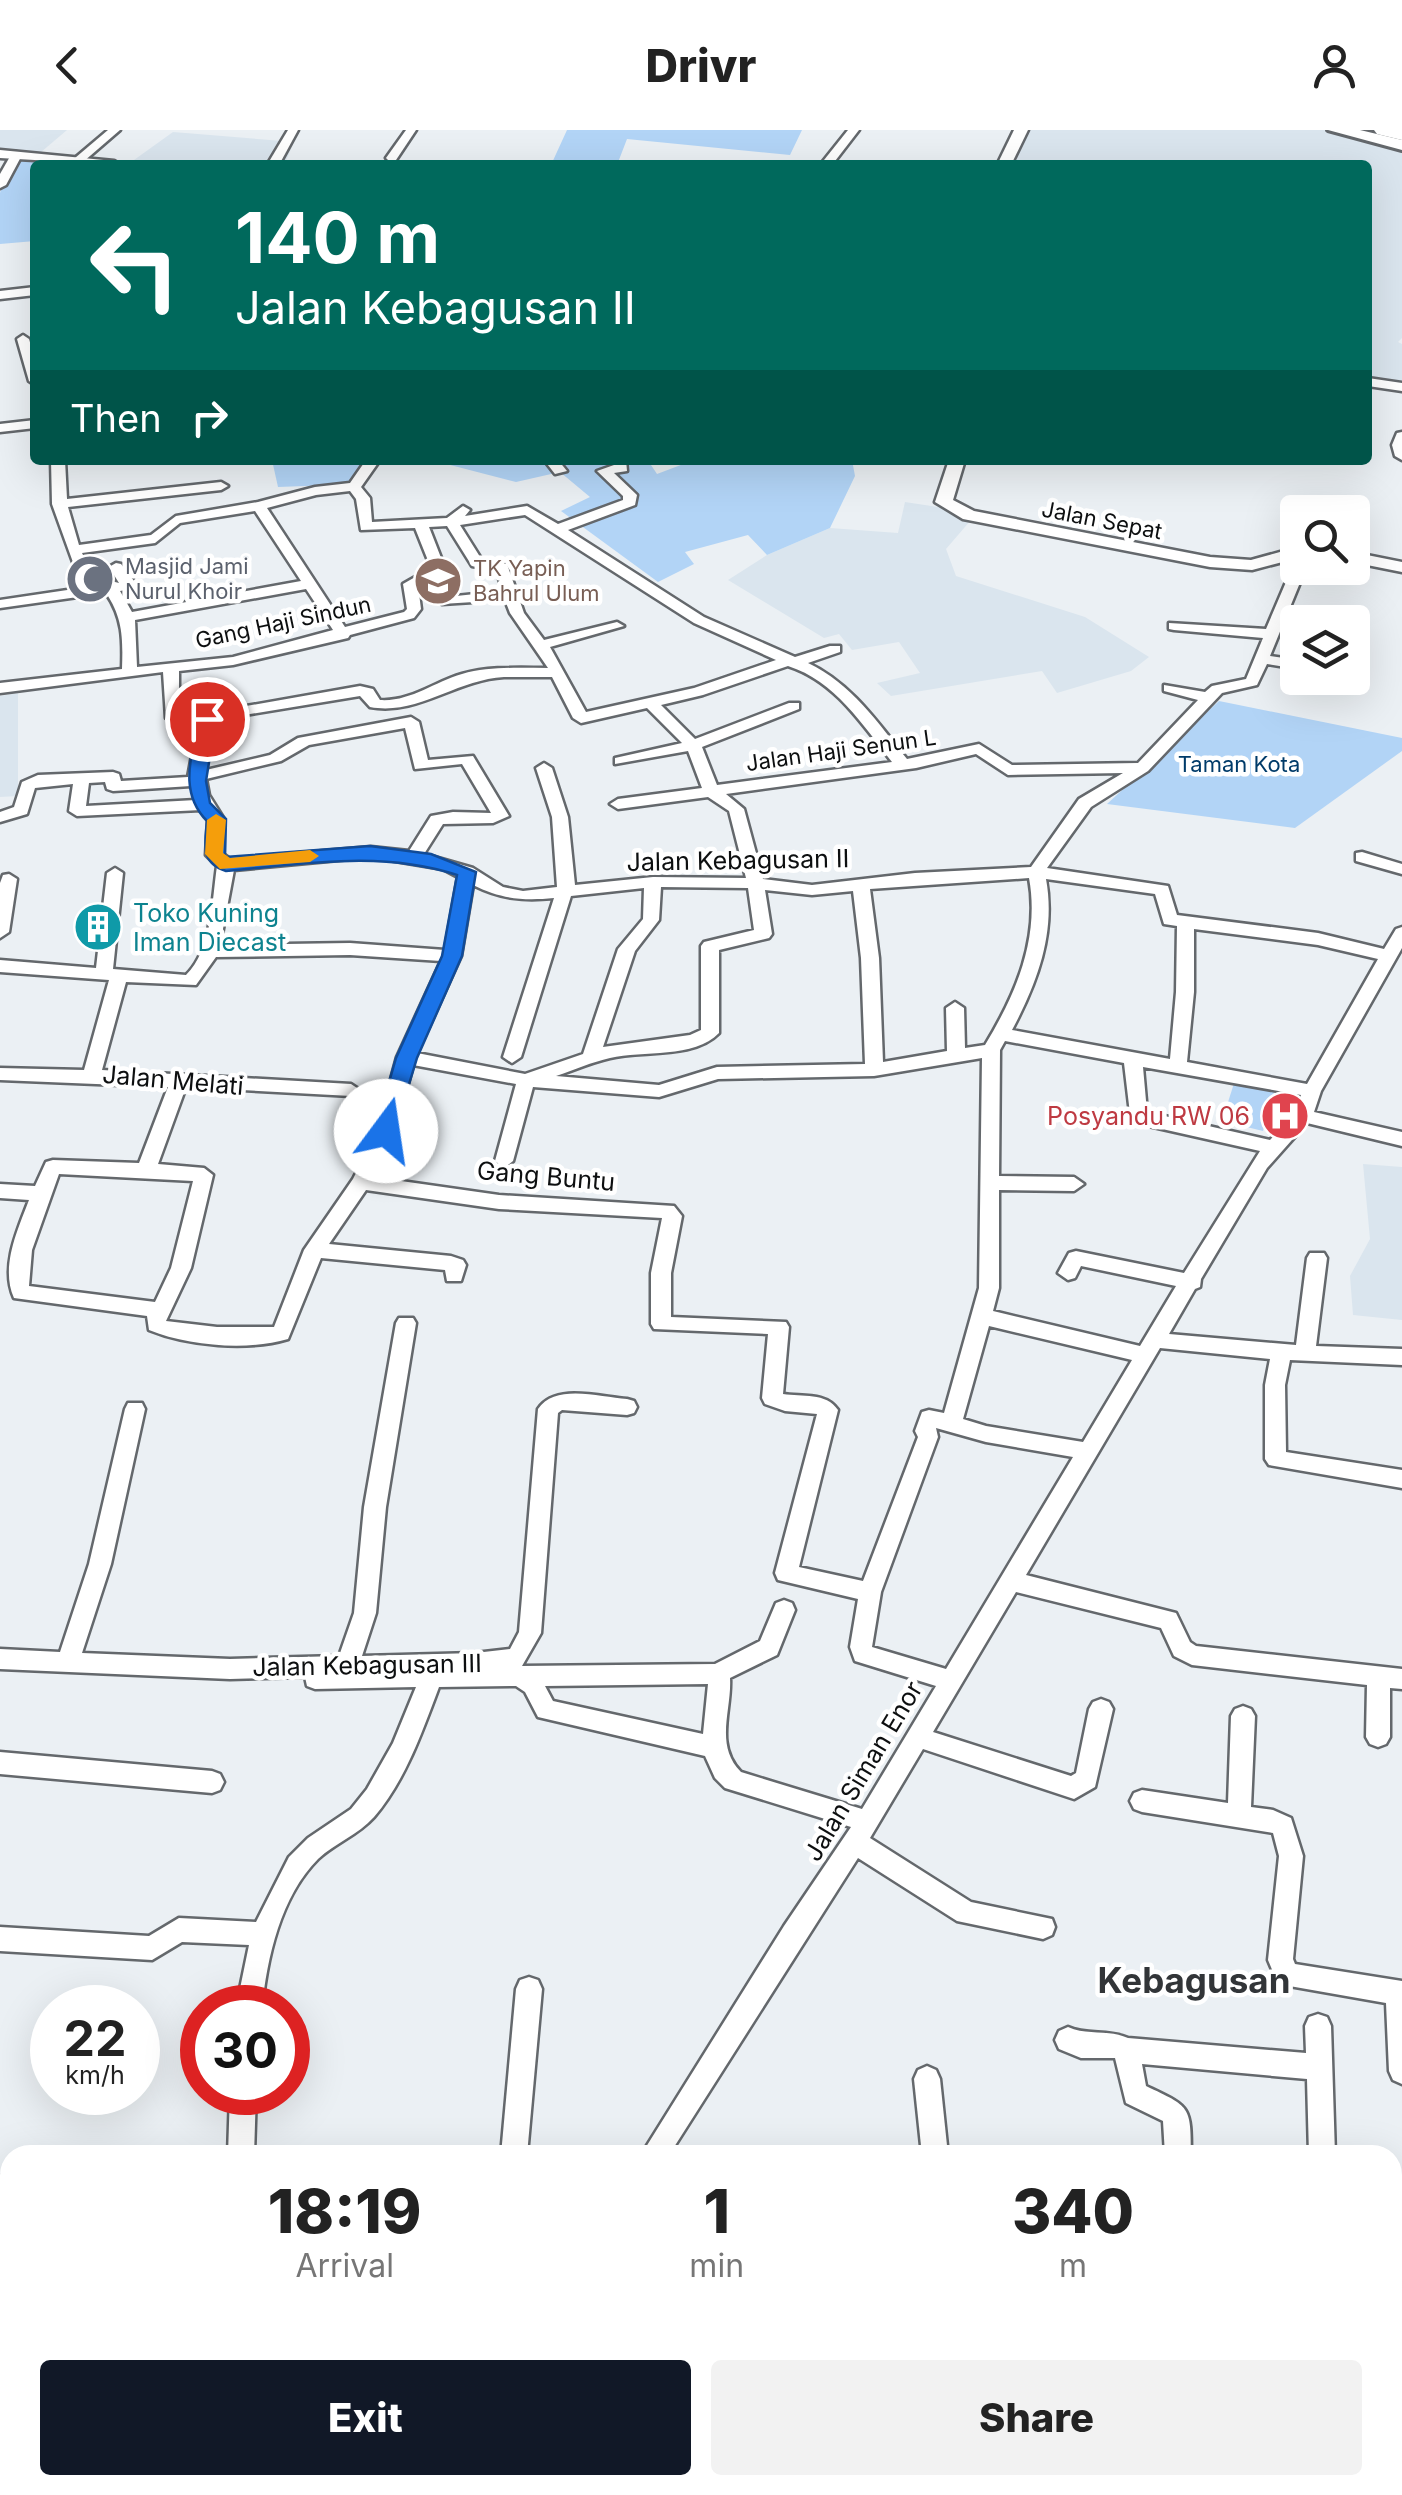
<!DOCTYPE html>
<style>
body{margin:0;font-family:Inter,sans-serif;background:#f2f2f2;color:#222;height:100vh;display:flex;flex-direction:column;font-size:38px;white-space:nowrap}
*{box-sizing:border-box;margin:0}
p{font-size:32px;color:#767676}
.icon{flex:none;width:55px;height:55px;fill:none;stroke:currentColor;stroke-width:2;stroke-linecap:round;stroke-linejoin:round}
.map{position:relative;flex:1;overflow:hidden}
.panel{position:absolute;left:0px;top:2015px;width:1402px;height:350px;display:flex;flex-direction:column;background:#fff;border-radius:30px 30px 0 0;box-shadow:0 10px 40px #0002}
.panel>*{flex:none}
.banner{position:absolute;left:30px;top:30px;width:1342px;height:305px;border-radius:10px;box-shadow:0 10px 40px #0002;background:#00695c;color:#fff;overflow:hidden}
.tools{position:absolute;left:1280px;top:365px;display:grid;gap:20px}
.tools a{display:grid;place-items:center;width:90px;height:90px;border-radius:10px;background:#fff;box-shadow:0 10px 40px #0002;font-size:50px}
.speed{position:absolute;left:30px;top:1855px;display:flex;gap:20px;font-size:50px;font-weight:700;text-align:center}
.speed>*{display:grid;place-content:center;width:130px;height:130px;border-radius:50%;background:#fff;box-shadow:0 10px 40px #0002;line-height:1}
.speed small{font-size:25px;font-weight:400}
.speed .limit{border:15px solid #d22;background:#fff;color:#111}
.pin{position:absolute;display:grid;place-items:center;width:85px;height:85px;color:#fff;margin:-42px;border:5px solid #fff;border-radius:50%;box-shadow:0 2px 10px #0007}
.me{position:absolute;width:110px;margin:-55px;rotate:14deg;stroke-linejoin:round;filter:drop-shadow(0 0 8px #0008)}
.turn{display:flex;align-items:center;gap:35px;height:210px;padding:0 40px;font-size:45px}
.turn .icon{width:130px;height:130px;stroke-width:2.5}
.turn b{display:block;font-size:70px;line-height:85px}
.then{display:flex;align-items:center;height:95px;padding:0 40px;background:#0003;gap:20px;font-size:38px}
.eta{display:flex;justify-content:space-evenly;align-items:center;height:170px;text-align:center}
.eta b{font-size:60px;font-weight:800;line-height:70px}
.primary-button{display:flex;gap:20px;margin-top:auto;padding:20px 40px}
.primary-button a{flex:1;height:115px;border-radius:10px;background:#111827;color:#fff;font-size:40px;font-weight:800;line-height:115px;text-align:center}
.primary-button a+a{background:#f2f2f2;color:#222}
header{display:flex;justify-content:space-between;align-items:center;height:130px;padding:0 40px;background:#fff;font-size:45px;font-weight:800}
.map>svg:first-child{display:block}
.built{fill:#dae5ee}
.green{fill:#b2d4f6}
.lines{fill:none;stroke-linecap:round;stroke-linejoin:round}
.minor-casing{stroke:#64686c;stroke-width:5}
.tertiary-casing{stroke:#64686c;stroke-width:5}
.trunk-casing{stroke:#64686c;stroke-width:6}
.motorway-casing{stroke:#64686c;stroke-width:4}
.minor{fill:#fff;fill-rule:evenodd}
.tertiary{fill:#fff;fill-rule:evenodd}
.trunk{fill:#fff;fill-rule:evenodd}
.motorway{fill:#fff;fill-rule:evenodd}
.route{fill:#1a73e8;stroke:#114b97;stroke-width:2.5}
.slow{fill:#f59e0b}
.labels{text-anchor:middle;stroke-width:9;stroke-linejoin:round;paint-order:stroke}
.far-street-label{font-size:22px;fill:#0d0f10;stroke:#fff}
.far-worship-label{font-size:22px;fill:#5b616d;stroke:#fff;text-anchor:start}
.far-education-label{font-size:22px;fill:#785e54;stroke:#fff;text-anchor:start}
.far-park-label{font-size:22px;fill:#003b69;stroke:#fff}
.street-label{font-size:25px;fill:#0d0f10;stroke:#fff}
.culture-label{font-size:25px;fill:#0d838f;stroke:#fff;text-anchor:start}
.health-label{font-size:25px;fill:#be3a42;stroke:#fff;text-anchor:end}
.near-quarter-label{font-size:35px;font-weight:bold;fill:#323538;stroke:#fff}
</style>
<header><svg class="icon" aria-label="back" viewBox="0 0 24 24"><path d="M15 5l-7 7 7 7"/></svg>Drivr<svg class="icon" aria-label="person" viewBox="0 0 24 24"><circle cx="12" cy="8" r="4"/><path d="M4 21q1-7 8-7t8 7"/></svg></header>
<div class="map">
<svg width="1402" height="2365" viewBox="0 0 1402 2365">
<rect width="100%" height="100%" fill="#ebf0f4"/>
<g class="built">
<path d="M0,0H67L34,28L0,26Z"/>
<path d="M1029,0H1361L1402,9V208L1398,212L1402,214V251L1368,246V35L1013,33Z"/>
<path d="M173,2L294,12L284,35H127Z"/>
<path d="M905,372L977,383L946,419L956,446L1085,487L1149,527L1131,541L1057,563L1042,541L891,566L877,553L920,543L899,512L852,520L839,504L824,508L728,450L767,425L830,398L898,403Z"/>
<path d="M18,563V666L0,667V566Z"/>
<path d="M1363,1034L1402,1037V1190L1353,1185L1350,1146L1370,1109Z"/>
</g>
<g class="green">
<path d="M567,0H802L790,25L627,9L617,35H551Z"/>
<path d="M8,27L103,35H35V111L0,114V63Z"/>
<path d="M272,330H369L360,354L278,357Z"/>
<path d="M431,330H619L624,335L649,332L657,344L694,330H852L855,346L830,398L767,425L748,405L685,422L694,434L658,452L561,381L590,367L560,342L516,352Z"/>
<path d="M1219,571L1402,608V621L1295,698L1107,674Z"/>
<path d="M1236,947L1276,956L1263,1001L1222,991Z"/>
</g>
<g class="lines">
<g class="minor-casing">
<g id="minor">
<path d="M108,0H120L83,32H75V28Z"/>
<path d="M288,0H298L279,35H267Z"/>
<path d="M406,0H416L396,30H388L386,28Z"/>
<path d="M848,0H859L832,35H820Z"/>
<path d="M16,22L22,25L6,55L0,58V44L12,23Z"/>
<path d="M35,157V165L0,169V161Z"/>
<path d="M23,205L29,209L35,229V255L29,251L17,209Z"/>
<path d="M1368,248L1402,253V261L1368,256Z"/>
<path d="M35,290V298L0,302V294Z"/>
<path d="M1402,302V330L1395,326L1392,315L1397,303Z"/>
<path d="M51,330H65L67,369L221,352L228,356L221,360L68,377L79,415L151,405L176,386L258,372L315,357L350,353L366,330H380L361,357L370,368L372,392L447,388L463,376L470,380L465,386L527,376L558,394L623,370V366L597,341L614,335L612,330H626L627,341L614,343L637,365L635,375L568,400L704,487L795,527L830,516H840V522L808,533C851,553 878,593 907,629L979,614L1012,635L1138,633L1198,570L1164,561V555L1205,562L1212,556L1246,549L1263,508L1174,500L1169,499V493L1266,499L1292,438L1298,434V438H1306L1270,526L1298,530V539L1267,534L1257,555L1222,563L1148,641L1091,677L1047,738L1168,756L1177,785L1318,803L1384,819L1396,799L1402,797V818L1321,961L1314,982L1402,1002V1016L1307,993L1267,1038L1201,1149L1200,1157L1195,1159L1169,1204L1296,1215L1307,1128L1310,1123H1324L1327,1128L1316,1216L1402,1219V1235L1290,1230L1285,1255L1286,1322L1402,1340V1358L1269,1335L1265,1329V1255L1270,1229L1160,1218L1026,1445L1176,1483L1190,1512L1196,1516L1402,1539V1559L1390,1558V1607L1386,1614L1378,1617L1370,1614L1366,1607L1367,1555L1192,1535L1174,1526L1161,1498L1016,1462L933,1602L1071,1646L1076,1643L1089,1579L1093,1572L1101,1569L1109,1572L1113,1579L1095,1657L1074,1669L923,1619L870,1708L971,1772L1052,1789L1055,1797L1052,1805L1043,1809L957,1791L858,1728L669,2025H641L784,1796L851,1697L725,1658L715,1648L705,1626L538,1587L525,1562L516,1556L439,1557C422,1602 405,1651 374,1687C358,1705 335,1713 318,1729C281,1766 267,1827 262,1878H236L249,1815L182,1812L152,1830L0,1821V1797L149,1806L179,1788L256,1792L289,1727L308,1708L351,1679L367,1659L393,1613L416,1557L315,1559L307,1556L305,1547L230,1549L0,1539V1519L60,1522L89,1434L125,1279L128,1273H142L145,1279L111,1434L82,1523L230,1529L339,1526L354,1483L364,1377L396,1193L399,1188H413L416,1193L386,1377L376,1483L362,1526L475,1523L510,1519L519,1502L538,1279C555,1253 600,1267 627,1269L634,1271L637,1277L634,1283L627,1285L562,1280L558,1283L541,1503L522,1536L715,1534L760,1511L776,1473L784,1470L792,1473L795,1480L777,1525L730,1548C732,1580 714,1615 741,1642L862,1679L936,1556L855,1531L850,1517L858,1469L778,1450L775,1443L817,1284L785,1281L765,1274L762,1268L768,1204L654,1199L651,1194V1143L662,1088L499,1079L366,1060L329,1114L451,1126L463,1130L466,1135L461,1151H447L445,1140L321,1128L288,1209C248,1221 188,1216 149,1200L147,1186L14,1168C0,1137 18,1099 29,1070L0,1068V1054L35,1056L46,1032L53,1030L139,1033L168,957L0,950V938L84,940L109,850L0,842V830L96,838L107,743L115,738L123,743L113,839L186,845C212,820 212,770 217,736L206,725L208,689L201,680L77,686L69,681L73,654L35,658L27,684L0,692V682L14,677L22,652L38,645L113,642L119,644L121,651L188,647L198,593L166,588L163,542L0,563V553L122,539C123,509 123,488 106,463L0,478V470L101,455L107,450L119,453L109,437L116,433L121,434L134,451L130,459L120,461L132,482L301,451L255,381L180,393L155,413L82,423L85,429L98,431L104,439L102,442L74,435L52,374ZM350,361L356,369L361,400L415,398L431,438L403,454L407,479L404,482L345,497L267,378L316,365ZM525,385L694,493L776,530L694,558L586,582L550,517L624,496L617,492L544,510L524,483L507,434L482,430L460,395ZM447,396L472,436L496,440L503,461L447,467L440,471L442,474L505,470L510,483L548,538C519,538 490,536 462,544C434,552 410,572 380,570L373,559L360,556L201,584L179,581V541L233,535L348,508L350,505L414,488L421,479L418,456L441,446L445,438L429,397ZM306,459L333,500L233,527L137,537L135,490ZM788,536C835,551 862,594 892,632L717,655L702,617L799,579V573H789L695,609L661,575L703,565ZM504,547H552L573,588L581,593L647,578L682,613L615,628V634L688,621L702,658L618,669L610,674L618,679L708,667L729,681L746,748L653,747L575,755L568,687L552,638L544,633L536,638L552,687L557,757L523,761L503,757L473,738L424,724L443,694L493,693L509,686L473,626L428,630L419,592L411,587L298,608L270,625L206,640L214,590L360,566L370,577C417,586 455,550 504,547ZM405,598L415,639L462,634L491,683L453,682L431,686L409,721L371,717L230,729L222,723L224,689L209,665L206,649L281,631L309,615ZM976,624L1008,645L1123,643L1079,669L1031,737L915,743L812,755L763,749L744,679L726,664L916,638ZM105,652L107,659L113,661L191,656L196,670L86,676L89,653ZM371,727L443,739L458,747L445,820L350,813L220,815L234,740ZM1029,748C1040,808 1016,864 985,915L965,918L964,878L955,872L946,878L947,921L883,932L879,828L870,759ZM1046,749L1155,764L1164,794L1177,796L1176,862L1170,929L1012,900C1037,853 1056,803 1046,749ZM473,755C501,769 523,771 554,768L503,927L512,933L521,927L571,766L644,758L643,789L618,819L583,924L525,944L417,923L461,826ZM661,757L748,758L754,800L704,812L701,816V900L690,905L603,917L635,821L659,790ZM765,760L812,765L853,761L861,828L865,934L717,937L659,955L556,946C574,940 592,932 610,928C643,920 694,929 719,903V820L769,808L772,804ZM1194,799L1318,815L1378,829L1307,954L1187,932L1194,862ZM350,825L441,831L397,927L377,1001L353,1049L304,1120L274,1197H217L166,1191L191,1138L213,1045L204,1038L158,1034L186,957L351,966L360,960L351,954L102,940L126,852L196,855L216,827ZM1005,911L1124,933L1131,992L1260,1021L1184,1143L1076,1121L1069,1123L1058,1143L1068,1150L1075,1148L1081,1136L1176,1156L1140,1216L993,1181L999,1158V1060L1074,1061L1084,1054L1074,1047L999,1046L1000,920ZM982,928L979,1158L944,1283L929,1280L922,1282L915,1301L918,1307L863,1451L799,1437L838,1280C826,1262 802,1267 783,1264L789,1197L786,1192L671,1187V1143L682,1086L674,1076L499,1065L373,1047L395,1001L413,935L516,954L495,1031L504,1038L513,1031L533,957L659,967L718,949L874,946ZM1143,937L1301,965L1295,983L1270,1010L1147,982ZM59,1044L193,1051L171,1138L155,1172L29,1156L32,1120ZM989,1196L1132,1230L1083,1312L986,1296L963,1289ZM936,1298L986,1312L1073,1327L946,1539L872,1517L881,1462L938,1307ZM708,1554L703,1604L553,1571L545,1556Z"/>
<path d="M544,330H558L567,341L555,344Z"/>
<path d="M1362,722L1402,734V744L1356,731V723Z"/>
<path d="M9,744L17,749L9,802L0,808V753L3,745Z"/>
<path d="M1243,1576L1251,1579L1255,1586L1251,1677L1273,1680L1291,1688L1303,1726L1293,1829L1295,1834L1402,1851V1954L1393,1950L1389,1941L1386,1873L1278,1854L1268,1830L1279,1726L1273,1703L1142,1682L1134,1679L1130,1671L1134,1663L1142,1660L1228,1673L1231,1586L1235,1579Z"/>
<path d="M0,1622L212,1641L220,1644L224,1652L220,1660L212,1663L0,1644Z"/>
<path d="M529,1847L538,1850L542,1859L527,2025H501L516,1859L520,1850Z"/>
<path d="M1318,1884L1327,1887L1331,1896L1335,2025H1309L1307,1949L1142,1934L1146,1956C1190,1977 1191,1975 1191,2025H1165L1163,1991L1126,1973L1115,1928H1081L1059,1919L1055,1910L1059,1901L1068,1897C1088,1906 1108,1899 1128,1908L1306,1923L1305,1896L1309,1887Z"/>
<path d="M927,1936L936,1940L940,1949L948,2025H922L914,1949L918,1940Z"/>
<path d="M230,1962H256L254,2025H228Z"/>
<path d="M0,2046L10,2047V2073L0,2072Z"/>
<path d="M1392,2201L1402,2202V2230L1392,2229Z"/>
<path d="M1392,2348L1397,2365H1367L1366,2355H1392Z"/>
<path d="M33,2355H63L60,2365H30Z"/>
<path d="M441,2355H472L467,2365H436Z"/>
<path d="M650,2355H680L677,2365H647Z"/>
<path d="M870,2355H900L901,2365H871Z"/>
<rect x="953" y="2355" width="30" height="10"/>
</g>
</g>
<g class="tertiary-casing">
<g id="tertiary">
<path d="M1014,0H1028L1011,35H997Z"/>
<path d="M0,20L114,31L121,35L0,28Z"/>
<path d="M949,330H965L953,370L974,381L1210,427L1251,430L1298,417V428L1252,440L1210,437L963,389L935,372Z"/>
<path d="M1352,422L1402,432V442L1352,432Z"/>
</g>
</g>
<g class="trunk-casing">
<path id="trunk" d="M1328,0H1360L1402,10V20Z"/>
</g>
<g class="motorway-casing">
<path id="motorway" d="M1374,0H1402V10L1377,4Z"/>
</g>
<use href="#minor" class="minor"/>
<use href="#tertiary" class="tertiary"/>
<use href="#trunk" class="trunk"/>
<use href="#motorway" class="motorway"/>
</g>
<path class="route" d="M207,584L216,589L206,651L210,673L226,689L225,727L370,716L431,724L476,742L462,826L417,928L393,1007L386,1009L375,1001L396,928L442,826L457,745C381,720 304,734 226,741C200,733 205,714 207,691C178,662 192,625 198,589Z"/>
<path class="slow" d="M216,684L226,690L223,723L230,728L310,720L319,726L310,732L220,739L205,724L207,690Z"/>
<defs>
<g id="mosque-disc" transform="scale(2.5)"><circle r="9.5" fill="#6b7280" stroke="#fff"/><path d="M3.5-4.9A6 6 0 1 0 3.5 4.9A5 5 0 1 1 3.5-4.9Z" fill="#fff"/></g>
<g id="school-disc" transform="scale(2.5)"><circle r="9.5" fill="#8d6e63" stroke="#fff"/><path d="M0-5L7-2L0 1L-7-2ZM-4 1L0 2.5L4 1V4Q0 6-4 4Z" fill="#fff"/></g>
<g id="building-disc" transform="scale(2.5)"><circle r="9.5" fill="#0f9aa8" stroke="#fff"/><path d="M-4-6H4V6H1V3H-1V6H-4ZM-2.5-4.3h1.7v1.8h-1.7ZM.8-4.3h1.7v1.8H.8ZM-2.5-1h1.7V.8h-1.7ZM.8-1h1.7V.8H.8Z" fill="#fff"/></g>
<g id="hospital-disc" transform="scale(2.5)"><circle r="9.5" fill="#e0444e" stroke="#fff"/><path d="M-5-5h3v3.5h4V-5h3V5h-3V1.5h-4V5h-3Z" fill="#fff"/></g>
</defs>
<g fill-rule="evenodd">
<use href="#mosque-disc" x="90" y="449"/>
<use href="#school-disc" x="438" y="451"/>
<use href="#building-disc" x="98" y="797"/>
<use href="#hospital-disc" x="1285" y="986"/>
</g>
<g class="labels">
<g class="far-street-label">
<text transform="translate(1102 390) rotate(11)" y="8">Jalan Sepat</text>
<text transform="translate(283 492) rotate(-12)" y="8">Gang Haji Sindun</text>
<text transform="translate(841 620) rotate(-8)" y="8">Jalan Haji Senun L</text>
</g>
<g class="far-worship-label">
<text x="125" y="444">Masjid Jami<tspan x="125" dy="25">Nurul Khoir</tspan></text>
</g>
<g class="far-education-label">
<text x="473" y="446">TK Yapin<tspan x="473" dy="25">Bahrul Ulum</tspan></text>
</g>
<g class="far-park-label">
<text x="1239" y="642">Taman Kota</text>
</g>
<g class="street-label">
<text transform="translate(738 730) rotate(-1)" y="9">Jalan Kebagusan II</text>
<text transform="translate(173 950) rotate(5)" y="9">Jalan Melati</text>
<text transform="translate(546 1046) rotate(5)" y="9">Gang Buntu</text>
<text transform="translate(367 1535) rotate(-1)" y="9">Jalan Kebagusan III</text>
<text transform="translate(863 1641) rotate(-59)" y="9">Jalan Siman Enor</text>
</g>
<g class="culture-label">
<text x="133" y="792">Toko Kuning<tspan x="133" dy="29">Iman Diecast</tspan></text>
</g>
<g class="health-label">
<text x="1250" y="995">Posyandu RW 06</text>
</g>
<g class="near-quarter-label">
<text x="1194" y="1863">Kebagusan</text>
</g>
</g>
</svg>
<div class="tools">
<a><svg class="icon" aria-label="search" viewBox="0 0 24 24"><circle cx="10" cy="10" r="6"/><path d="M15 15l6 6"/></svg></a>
<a><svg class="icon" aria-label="layers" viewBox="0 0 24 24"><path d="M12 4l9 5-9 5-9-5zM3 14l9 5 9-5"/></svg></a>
</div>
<div class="speed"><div>22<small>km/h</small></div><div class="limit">30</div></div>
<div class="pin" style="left:207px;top:589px;background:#d93025"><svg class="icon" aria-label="arrive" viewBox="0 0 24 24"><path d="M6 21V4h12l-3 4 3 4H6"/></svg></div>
<svg class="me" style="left:386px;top:1001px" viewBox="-20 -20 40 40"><circle r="19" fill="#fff"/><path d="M0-13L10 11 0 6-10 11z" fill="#1a73e8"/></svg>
<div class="banner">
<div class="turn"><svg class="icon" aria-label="left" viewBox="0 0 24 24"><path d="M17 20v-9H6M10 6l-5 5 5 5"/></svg><div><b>140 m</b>Jalan Kebagusan II</div></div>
<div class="then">Then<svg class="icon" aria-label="right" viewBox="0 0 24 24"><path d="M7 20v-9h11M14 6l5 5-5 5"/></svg></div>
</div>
<section class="panel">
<div class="eta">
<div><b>18:19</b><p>Arrival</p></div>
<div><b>1</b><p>min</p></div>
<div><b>340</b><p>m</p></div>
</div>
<div class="primary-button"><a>Exit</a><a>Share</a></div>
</section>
</div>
